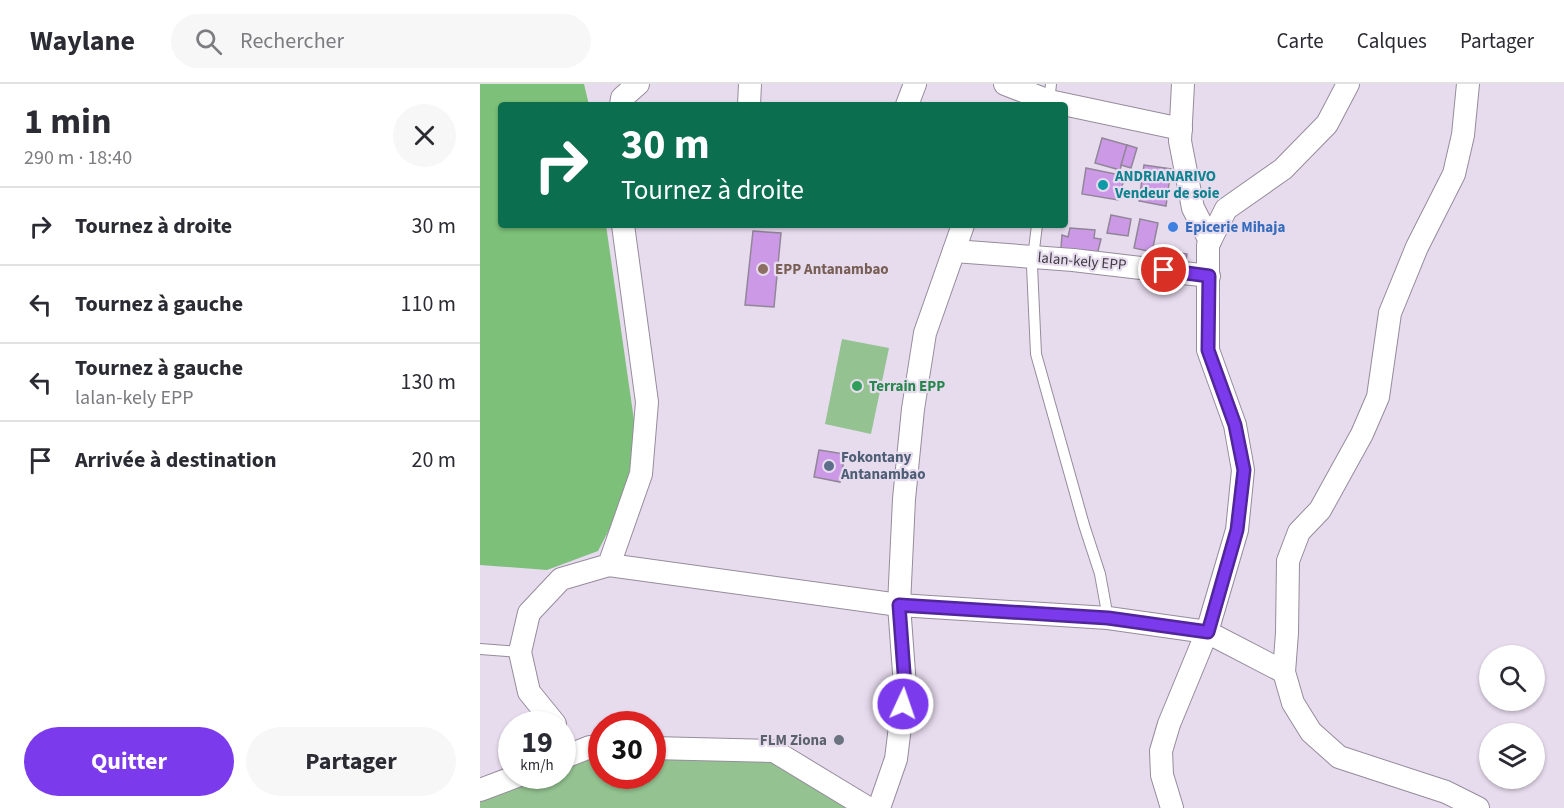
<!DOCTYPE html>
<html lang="fr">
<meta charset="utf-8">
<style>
body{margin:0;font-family:"Source Sans 3",sans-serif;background:#f7f7f7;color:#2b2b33;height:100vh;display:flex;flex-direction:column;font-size:22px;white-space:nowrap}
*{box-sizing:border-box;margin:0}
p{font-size:20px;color:#7c7c81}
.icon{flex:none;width:33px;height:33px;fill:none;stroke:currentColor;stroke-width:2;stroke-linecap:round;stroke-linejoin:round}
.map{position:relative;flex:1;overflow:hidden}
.details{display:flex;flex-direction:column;background:#fff;width:480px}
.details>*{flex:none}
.top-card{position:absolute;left:18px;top:18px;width:570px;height:126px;border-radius:6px;box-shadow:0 2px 4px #0004;background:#0b6e4f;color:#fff;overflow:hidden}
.tools{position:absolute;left:999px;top:561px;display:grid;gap:12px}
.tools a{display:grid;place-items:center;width:66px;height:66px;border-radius:50%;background:#fff;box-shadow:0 2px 4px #0004;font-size:30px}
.speed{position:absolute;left:18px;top:627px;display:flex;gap:12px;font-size:30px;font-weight:700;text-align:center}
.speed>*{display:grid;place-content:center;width:78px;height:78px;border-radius:50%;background:#fff;box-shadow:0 2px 4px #0004;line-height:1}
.speed small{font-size:15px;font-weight:400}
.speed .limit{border:9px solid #d22;background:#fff;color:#111}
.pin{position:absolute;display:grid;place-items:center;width:51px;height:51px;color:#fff;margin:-26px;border:3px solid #fff;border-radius:50%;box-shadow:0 2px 6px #0007}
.me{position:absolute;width:66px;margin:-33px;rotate:3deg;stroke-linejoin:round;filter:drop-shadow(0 0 4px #0008)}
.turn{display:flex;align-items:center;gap:21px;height:126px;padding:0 24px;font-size:27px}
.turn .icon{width:78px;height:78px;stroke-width:2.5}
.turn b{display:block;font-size:42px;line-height:51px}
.round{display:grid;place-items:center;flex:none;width:63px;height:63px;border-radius:32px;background:#f7f7f7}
.summary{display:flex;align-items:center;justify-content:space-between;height:102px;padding:0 24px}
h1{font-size:36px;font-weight:700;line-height:45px}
.primary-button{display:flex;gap:12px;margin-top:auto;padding:12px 24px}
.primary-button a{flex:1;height:69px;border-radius:36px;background:#7c3aed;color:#fff;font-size:24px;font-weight:700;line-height:69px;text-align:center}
.primary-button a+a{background:#f7f7f7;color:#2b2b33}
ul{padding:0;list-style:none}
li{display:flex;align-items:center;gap:18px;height:78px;padding:0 24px;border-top:2px solid #e1e1e2}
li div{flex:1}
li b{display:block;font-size:22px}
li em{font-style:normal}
header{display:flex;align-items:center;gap:36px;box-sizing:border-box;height:84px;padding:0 30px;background:#fff;border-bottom:2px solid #e1e1e2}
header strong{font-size:28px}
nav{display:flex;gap:33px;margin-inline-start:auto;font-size:21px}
.search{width:420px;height:54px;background:#f7f7f7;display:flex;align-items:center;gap:15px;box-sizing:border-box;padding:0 21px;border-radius:33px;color:#7c7c81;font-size:22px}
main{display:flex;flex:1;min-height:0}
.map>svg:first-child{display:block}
.green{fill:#94c391}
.forest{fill:#7dc079}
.building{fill:#cc99e7;stroke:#918697;stroke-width:1.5}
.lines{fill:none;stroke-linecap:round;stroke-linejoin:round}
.lane-casing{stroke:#968c9c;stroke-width:12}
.street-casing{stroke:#968c9c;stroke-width:24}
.lane{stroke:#fff;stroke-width:10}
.street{stroke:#fff;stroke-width:22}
.route-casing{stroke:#51269a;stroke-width:15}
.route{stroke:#7c3aed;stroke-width:10}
.culture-dot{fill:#0f9aa8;stroke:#e7dcee;stroke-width:2}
.shop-dot{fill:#3f7fe0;stroke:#e7dcee;stroke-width:2}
.education-dot{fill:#8d6e63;stroke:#e7dcee;stroke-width:2}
.leisure-dot{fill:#2e9e5b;stroke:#e7dcee;stroke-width:2}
.service-dot{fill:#5c6f8a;stroke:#e7dcee;stroke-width:2}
.worship-dot{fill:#6b7280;stroke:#e7dcee;stroke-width:2}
.labels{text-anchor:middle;stroke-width:4.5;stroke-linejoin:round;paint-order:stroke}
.culture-label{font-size:15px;font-weight:bold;fill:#0d838f;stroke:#e7dcee;text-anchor:start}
.shop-label{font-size:15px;font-weight:bold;fill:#366cbe;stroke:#e7dcee;text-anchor:start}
.street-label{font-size:15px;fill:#3f3a41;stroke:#e7dcee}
.education-label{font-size:15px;font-weight:bold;fill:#785e54;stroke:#e7dcee;text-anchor:start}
.leisure-label{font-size:15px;font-weight:bold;fill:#27864d;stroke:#e7dcee;text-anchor:start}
.service-label{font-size:15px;font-weight:bold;fill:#4e5e75;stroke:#e7dcee;text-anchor:start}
.worship-label{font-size:15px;font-weight:bold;fill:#5b616d;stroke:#e7dcee;text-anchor:end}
</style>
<header>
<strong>Waylane</strong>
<div class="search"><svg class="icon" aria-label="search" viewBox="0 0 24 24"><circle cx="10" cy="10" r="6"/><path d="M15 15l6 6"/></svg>Rechercher</div>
<nav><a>Carte</a><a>Calques</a><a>Partager</a></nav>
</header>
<main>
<section class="details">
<div class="summary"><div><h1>1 min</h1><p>290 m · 18:40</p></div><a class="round"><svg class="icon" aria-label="close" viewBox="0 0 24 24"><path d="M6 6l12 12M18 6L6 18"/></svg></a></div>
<ul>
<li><svg class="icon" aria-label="right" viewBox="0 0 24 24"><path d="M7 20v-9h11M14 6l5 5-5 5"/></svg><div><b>Tournez à droite</b></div><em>30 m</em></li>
<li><svg class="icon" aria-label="left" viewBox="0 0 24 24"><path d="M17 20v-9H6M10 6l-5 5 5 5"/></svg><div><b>Tournez à gauche</b></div><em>110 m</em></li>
<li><svg class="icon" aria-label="left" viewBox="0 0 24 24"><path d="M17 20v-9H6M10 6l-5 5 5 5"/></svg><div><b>Tournez à gauche</b><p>lalan-kely EPP</p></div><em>130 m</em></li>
<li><svg class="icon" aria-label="arrive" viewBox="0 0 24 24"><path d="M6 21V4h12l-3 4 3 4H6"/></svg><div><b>Arrivée à destination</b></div><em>20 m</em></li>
</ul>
<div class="primary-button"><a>Quitter</a><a>Partager</a></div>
</section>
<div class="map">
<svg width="1084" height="724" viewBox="0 0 1084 724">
<rect width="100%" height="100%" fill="#e7dcee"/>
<g class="green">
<path d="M362,255L409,264L391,350L345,340Z"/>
<path d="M121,663L122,692H172L173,664L294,667L388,724H0V706L37,692H82L83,674Z"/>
</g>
<path class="forest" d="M0,0H104L109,21H21V141H126L156,350L144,417L118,467L67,486L0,481Z"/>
<g class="building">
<path d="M622,54L647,61L640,86L615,79Z"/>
<path d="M647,61L657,64L651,84L641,81Z"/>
<path d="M664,81L691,85L686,122L659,117Z"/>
<path d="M606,84L645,92L638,116L602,110Z"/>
<path d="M631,131L651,135L648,152L627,149Z"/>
<path d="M660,135L678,139L672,168L654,164Z"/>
<path d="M590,144L615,146L614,154L621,155L617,171L581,164L582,151L588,153Z"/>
<path d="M273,147L301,149L294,223L265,221Z"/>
<path d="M679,165L707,170L705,184L676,180Z"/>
<path d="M339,366L365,370L360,398L334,393Z"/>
</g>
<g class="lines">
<g class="lane-casing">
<g id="lane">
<path d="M569,18L571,0"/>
<path d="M557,141L552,182L556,270L604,441L620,490L628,534"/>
<path d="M0,565L40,568"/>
</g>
</g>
<g class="street-casing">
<g id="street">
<path d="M525,0L569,17L701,45"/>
<path d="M703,0L700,57L713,124L730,157"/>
<path d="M988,0L983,51L974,90L937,163L910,229L898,313L882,350L840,426L819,448L808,477L807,549L804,588L813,619L831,648L859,673L966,708L998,724"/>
<path d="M141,21L142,14L158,0"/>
<path d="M269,21L270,0"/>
<path d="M427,21L435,0"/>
<path d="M474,167L593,176L729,192"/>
<path d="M129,481L419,521L628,534L727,548L804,588"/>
<path d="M75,640L49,608L40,568L49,529L81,495L129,481L161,390L167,318L143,141"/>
<path d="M172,664L294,667L388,724"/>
<path d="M82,674L110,663H122"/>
<path d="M0,706L37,692"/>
<path d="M399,724L416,675L425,602L419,521L424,415L433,325L445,249L483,141"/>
<path d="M692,724L682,691L681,667L689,640L727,548L757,446L763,386L755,341L728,266V161L746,125L803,85L847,40L868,0"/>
</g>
</g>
<use href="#lane" class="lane"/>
<use href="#street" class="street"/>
</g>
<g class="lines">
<g class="route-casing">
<path id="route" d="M423,620L425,602L419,521L628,534L728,548L757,446L764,386L755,341L728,266L729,192L684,186"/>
</g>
<use href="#route" class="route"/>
</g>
<circle class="culture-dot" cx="623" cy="101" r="6"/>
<circle class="shop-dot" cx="693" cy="143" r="6"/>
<circle class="education-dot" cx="283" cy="185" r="6"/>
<circle class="leisure-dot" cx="377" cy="302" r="6"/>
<circle class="service-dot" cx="349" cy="382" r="6"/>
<circle class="worship-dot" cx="359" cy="656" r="6"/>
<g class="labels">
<g class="culture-label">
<text x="635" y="97">ANDRIANARIVO<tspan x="635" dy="17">Vendeur de soie</tspan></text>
</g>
<g class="shop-label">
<text x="705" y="148">Epicerie Mihaja</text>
</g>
<g class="street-label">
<text transform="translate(602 177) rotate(5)" y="5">lalan-kely EPP</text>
</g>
<g class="education-label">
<text x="295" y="190">EPP Antanambao</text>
</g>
<g class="leisure-label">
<text x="389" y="307">Terrain EPP</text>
</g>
<g class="service-label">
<text x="361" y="378">Fokontany<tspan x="361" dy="17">Antanambao</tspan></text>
</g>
<g class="worship-label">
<text x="347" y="661">FLM Ziona</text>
</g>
</g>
</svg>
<div class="tools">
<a><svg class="icon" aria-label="search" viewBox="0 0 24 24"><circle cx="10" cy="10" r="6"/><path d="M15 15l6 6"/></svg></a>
<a><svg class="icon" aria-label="layers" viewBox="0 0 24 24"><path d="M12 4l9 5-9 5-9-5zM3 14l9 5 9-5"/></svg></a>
</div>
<div class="speed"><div>19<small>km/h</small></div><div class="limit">30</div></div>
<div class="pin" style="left:684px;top:186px;background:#d93025"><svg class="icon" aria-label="arrive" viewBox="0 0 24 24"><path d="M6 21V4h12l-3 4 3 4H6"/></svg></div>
<svg class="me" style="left:423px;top:620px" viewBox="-20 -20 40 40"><circle r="17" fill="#7c3aed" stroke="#fff" stroke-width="3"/><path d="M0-11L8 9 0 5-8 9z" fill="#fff"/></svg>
<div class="top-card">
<div class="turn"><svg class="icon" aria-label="right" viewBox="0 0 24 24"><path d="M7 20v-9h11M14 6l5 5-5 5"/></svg><div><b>30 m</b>Tournez à droite</div></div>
</div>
</div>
</main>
